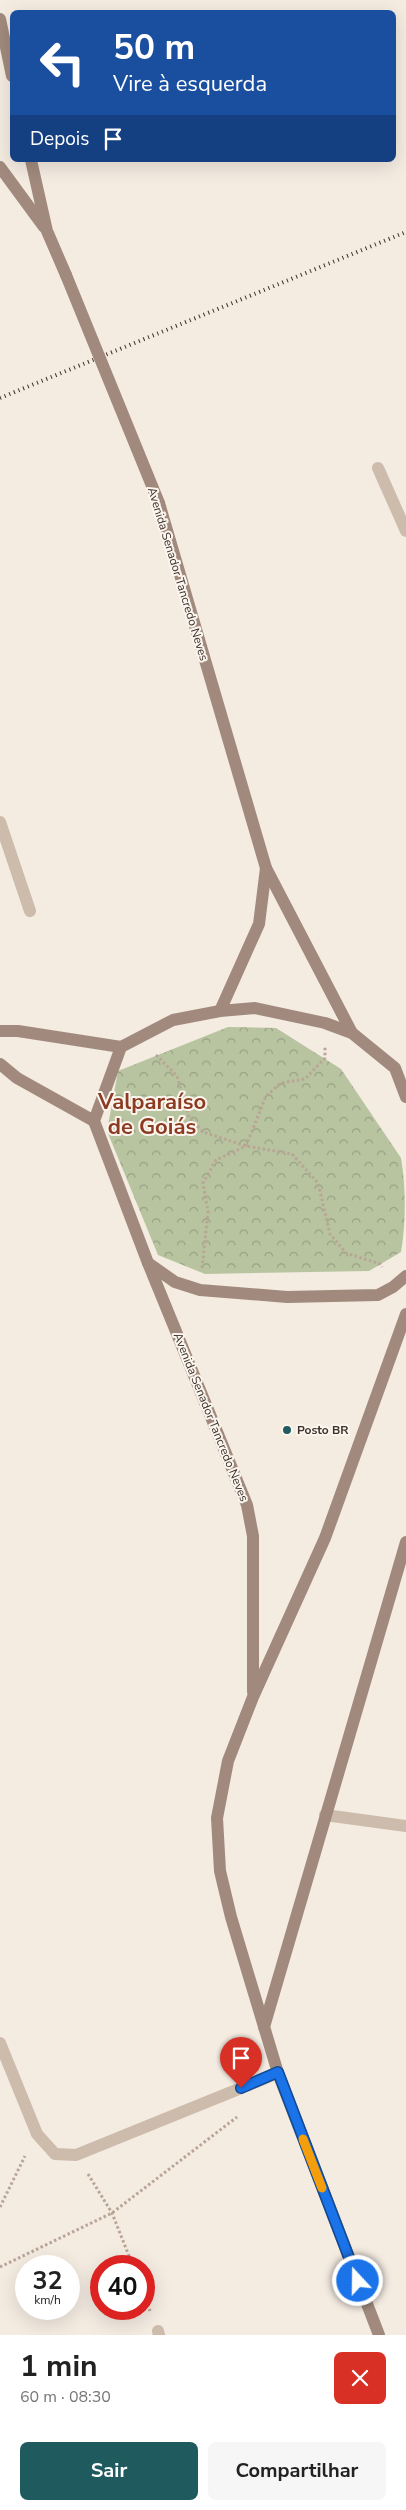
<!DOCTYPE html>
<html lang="pt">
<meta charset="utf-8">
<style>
body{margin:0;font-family:"Nunito Sans",sans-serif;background:#f6f6f6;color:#222;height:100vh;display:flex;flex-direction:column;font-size:19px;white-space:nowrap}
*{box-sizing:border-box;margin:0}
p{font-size:16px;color:#767676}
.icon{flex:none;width:28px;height:28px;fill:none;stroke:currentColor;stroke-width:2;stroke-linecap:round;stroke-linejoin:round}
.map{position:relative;height:2335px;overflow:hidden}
.sheet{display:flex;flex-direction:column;background:#fff;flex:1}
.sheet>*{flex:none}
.banner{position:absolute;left:10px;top:10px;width:386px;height:152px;border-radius:8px;box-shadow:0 5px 20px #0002;background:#1a4fa0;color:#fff;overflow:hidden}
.speed{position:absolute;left:15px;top:2255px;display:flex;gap:10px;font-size:25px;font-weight:700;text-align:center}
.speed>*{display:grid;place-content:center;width:65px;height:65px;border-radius:50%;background:#fff;box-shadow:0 5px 20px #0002;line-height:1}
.speed small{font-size:12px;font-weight:400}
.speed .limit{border:8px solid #d22;background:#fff;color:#111}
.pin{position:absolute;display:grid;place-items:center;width:42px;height:42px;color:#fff;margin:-51px -21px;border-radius:50% 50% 50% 0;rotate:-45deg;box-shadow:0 0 5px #0007}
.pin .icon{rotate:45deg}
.me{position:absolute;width:55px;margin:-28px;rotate:339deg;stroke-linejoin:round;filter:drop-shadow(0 0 4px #0008)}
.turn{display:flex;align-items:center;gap:18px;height:105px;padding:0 20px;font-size:22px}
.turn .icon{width:65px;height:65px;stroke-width:2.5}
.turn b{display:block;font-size:35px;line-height:42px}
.then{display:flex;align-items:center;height:48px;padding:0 20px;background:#0003;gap:10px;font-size:19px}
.round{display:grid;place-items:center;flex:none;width:52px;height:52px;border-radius:8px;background:#f6f6f6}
.overview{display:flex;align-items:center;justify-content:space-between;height:85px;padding:0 20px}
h1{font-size:30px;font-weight:700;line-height:38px}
.primary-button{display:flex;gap:10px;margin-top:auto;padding:10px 20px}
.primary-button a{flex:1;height:58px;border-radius:8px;background:#1f5a5e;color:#fff;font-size:20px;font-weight:700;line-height:58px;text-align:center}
.primary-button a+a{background:#f6f6f6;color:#222}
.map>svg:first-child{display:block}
.forest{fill:url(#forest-crowns)}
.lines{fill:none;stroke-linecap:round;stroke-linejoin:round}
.path{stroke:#b9a596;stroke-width:3;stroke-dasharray:2.5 2.5;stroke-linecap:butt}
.lane{stroke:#cdbbac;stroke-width:12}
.street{stroke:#cdbbac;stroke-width:12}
.secondary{stroke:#a18a7d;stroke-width:12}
.rail{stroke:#3b302b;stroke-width:4;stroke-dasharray:1 4;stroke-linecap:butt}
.secondary-bridge{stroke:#a18a7d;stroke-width:12}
.route-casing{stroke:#114b97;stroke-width:12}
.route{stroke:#1a73e8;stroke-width:9}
.slow{stroke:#f59e0b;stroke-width:9}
.poi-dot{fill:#1f5a5e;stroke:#fbf5ee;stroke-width:2}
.labels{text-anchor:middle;stroke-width:4;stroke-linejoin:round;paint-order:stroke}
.street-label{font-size:12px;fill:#3b302b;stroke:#fbf5ee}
.poi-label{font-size:12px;font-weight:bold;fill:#3b302b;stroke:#fbf5ee;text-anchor:start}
.town-label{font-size:22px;font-weight:bold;fill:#8c3b22;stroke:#fbf5ee}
</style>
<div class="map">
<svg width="406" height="2335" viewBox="0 0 406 2335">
<defs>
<pattern id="forest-crowns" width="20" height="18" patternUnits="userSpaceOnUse" patternTransform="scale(1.25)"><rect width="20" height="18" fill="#b8c4a0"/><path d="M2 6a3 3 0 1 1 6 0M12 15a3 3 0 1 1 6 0" fill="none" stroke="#97a083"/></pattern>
</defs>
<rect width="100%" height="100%" fill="#f4ebe1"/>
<path class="forest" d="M228,1027L276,1028L341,1069L401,1158C406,1187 406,1223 401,1252L369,1271L205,1274L158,1255L107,1131L118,1071Z"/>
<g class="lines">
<g class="path">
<path d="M156,1055L177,1076L189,1117L203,1132L246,1146L292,1154L318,1183L330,1234L346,1253L380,1264L382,1267"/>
<path d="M202,1268L208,1212L203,1183L216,1160L246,1146L266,1096L281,1083L305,1079L325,1058V1046"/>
<path d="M88,2174L112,2213L133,2266"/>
<path d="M0,2207L25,2156"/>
<path d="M0,2267L112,2213L237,2117"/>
<path d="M144,2295L150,2311"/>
</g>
<path class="lane" d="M325,1815L406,1826"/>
<g class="street">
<path d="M378,468L406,531"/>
<path d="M0,822L30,911"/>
<path d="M0,2043L37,2134L55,2154L76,2155L278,2073"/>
<path d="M158,2331L159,2335"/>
</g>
<g class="secondary">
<path d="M0,19L12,76"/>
<path d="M31,160L47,231L66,275"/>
<path d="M0,167L44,227"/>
<path d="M159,503L266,868L352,1033"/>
<path d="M220,1011L259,924L266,868"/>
<path d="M0,1031H18L121,1047"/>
<path d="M0,1064L17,1078L94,1121"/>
<path d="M406,1097L395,1068L352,1033L325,1023L255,1008L220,1011L173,1020L121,1047L94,1121L148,1263L175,1282L200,1290L287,1297L378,1295L393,1287L406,1276"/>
<path d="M148,1263L247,1505L253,1536V1692"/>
<path d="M264,2027L406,1542"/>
<path d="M379,2335L278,2073L231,1917L220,1871L217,1818L228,1761L253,1697L325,1538L406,1314"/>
</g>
<path class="rail" d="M0,398L406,232"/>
<path class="secondary-bridge" d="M66,275L159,503"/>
</g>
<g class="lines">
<g class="route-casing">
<path id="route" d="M241,2088L278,2072L358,2281"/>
</g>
<use href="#route" class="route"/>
<path class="slow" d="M303,2139L322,2188"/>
</g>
<circle class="poi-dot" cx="287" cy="1430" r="5"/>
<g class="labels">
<g class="street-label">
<text transform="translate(178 574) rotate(73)" y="4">Avenida Senador Tancredo Neves</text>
<text transform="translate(211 1417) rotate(68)" y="4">Avenida Senador Tancredo Neves</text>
</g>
<g class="poi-label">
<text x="297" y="1434">Posto BR</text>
</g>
<g class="town-label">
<text x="152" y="1109">Valparaíso<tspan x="152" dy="25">de Goiás</tspan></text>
</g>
</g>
</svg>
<div class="speed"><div>32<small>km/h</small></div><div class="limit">40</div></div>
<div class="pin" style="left:241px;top:2088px;background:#d93025"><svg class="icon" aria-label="arrive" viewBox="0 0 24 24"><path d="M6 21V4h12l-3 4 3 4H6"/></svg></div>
<svg class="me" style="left:358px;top:2281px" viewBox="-20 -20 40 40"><circle r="17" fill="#1a73e8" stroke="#fff" stroke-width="3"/><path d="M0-11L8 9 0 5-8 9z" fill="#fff"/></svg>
<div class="banner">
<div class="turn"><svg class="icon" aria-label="left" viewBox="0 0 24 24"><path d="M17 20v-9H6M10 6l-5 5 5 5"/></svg><div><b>50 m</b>Vire à esquerda</div></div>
<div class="then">Depois<svg class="icon" aria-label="arrive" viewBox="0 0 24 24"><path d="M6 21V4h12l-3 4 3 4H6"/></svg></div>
</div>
</div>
<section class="sheet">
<div class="overview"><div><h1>1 min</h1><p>60 m · 08:30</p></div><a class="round" style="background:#d93025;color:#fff"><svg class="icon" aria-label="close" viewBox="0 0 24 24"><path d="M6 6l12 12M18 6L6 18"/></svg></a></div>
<div class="primary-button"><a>Sair</a><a>Compartilhar</a></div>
</section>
